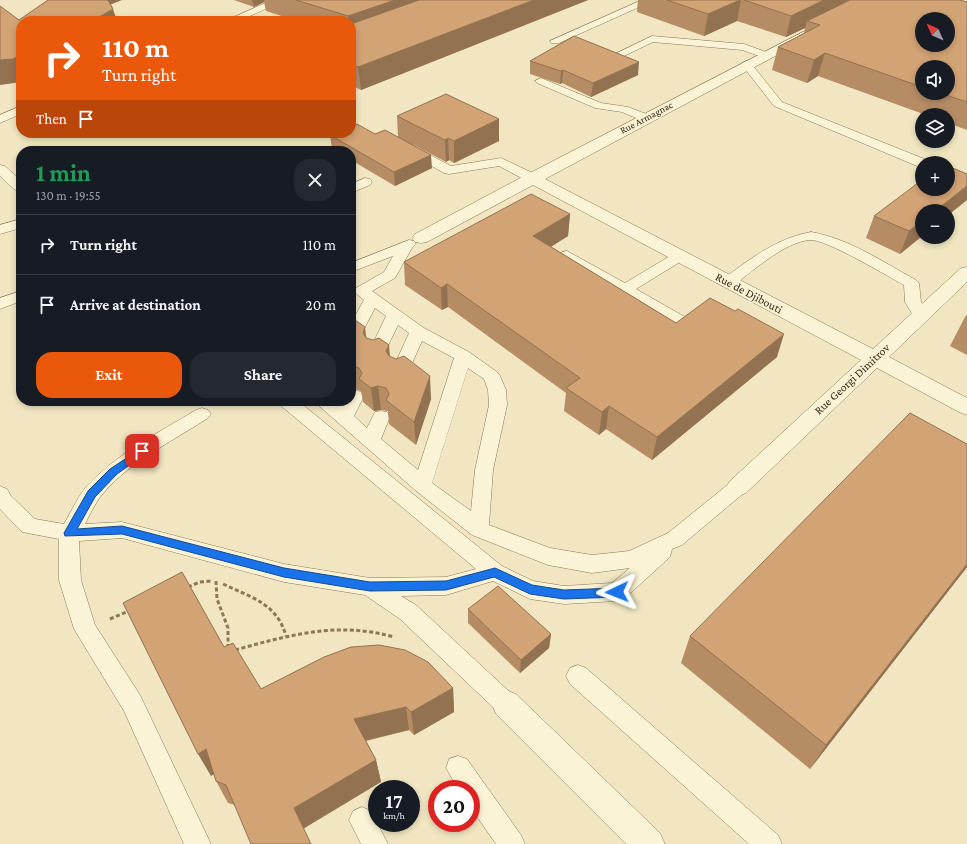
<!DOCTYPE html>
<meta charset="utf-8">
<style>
body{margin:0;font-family:"Crimson Pro",serif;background:#242831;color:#f1f3f6;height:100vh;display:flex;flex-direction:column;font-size:15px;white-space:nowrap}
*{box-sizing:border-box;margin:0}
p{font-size:13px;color:#9ea1a6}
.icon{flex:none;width:22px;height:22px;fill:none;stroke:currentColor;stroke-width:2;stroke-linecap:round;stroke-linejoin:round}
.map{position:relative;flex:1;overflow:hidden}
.panel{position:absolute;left:16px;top:146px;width:340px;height:260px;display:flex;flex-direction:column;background:#171b24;border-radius:16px;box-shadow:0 2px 6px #0003}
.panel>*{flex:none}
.top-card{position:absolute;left:16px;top:16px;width:340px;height:122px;border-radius:16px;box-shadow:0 2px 6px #0003;background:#ea580c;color:#fff;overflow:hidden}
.needle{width:26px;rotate:315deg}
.fabs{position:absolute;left:915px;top:12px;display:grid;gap:8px}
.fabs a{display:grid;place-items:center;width:40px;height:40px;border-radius:50%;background:#171b24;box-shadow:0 2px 6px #0003;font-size:20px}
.speed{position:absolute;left:368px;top:780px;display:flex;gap:8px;font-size:20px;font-weight:700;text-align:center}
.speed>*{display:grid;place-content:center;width:52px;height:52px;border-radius:50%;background:#171b24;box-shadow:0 2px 6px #0003;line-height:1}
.speed small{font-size:10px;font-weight:400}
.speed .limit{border:6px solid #d22;background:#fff;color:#111}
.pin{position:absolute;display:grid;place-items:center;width:34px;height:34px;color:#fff;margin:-17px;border-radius:8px;box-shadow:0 2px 6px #0006}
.me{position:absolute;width:44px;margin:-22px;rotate:268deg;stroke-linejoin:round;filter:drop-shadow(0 0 3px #0008)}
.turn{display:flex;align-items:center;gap:14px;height:84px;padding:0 20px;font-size:18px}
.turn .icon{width:52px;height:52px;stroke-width:2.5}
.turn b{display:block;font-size:28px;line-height:34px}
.then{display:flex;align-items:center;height:38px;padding:0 20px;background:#0003;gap:8px;font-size:15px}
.round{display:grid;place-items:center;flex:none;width:42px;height:42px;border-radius:16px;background:#242831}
.headline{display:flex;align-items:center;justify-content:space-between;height:68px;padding:0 20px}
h1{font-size:24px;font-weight:700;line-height:30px;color:#1e9e55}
.action{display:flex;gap:8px;margin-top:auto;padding:8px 20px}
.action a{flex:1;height:46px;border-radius:16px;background:#ea580c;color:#fff;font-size:16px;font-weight:700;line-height:46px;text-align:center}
.action a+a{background:#242831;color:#f1f3f6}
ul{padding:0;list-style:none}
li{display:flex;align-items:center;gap:12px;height:60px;padding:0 20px;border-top:1px solid #363941}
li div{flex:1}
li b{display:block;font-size:15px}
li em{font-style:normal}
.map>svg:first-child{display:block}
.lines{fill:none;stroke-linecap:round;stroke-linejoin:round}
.service-casing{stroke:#8c7757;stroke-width:1}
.minor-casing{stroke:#8c7757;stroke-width:1}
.path{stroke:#8c7757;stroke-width:3;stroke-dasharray:4 2.5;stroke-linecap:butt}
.service{fill:#fbf3d5;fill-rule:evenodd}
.minor{fill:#fbf3d5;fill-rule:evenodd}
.wall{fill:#b58c64;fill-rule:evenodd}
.shaded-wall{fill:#937251}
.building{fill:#d2a374;stroke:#937251;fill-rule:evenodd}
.route{fill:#1a73e8;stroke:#114b97}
.labels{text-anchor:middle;stroke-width:3;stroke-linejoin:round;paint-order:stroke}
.far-street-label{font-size:10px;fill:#3b2d1d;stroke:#f8f0d1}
.street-label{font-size:12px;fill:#3b2d1d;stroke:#f8f0d1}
</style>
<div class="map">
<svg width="967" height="844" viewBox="0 0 967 844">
<rect width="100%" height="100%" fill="#f1e6c1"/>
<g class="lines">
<g class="service-casing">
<g id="service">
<path d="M272,0H285L239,21H225Z"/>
<path d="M642,0H655L559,43H551L550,41Z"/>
<path d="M652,36L744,44L769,53L770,55L765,58L742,50L653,42L622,57L618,58L613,55Z"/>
<path d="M746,61L750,62L782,102L927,160L928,163H922V167L917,166L774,106L741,64Z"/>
<path d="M541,78L601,103L628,107L649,115L651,118L645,122L622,112L595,108L537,83L535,81Z"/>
<path d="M21,106V114L0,123V115Z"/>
<path d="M411,145L451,166L501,158L537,175L539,178L532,182L527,181L499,166L449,174L444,173L407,152L405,149L407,146Z"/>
<path d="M0,165L5,166L21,181V192L16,191L0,176Z"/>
<path d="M365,178L370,179L372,182L370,185L351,193V184Z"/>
<path d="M21,219V228L0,234V225Z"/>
<path d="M811,232C848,238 883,262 916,280L919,283L921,302L929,315L927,319L921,320L915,319L905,302L904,285C887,276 826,239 810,240C785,242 754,270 734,285H724L721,282C725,276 733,272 738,268C761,251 783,237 811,232Z"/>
<path d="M409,240L414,241L416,244L412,248L395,278L372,291L424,328L469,352L497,372L500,376L506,390L507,405L493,470L489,525L550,548L592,555L629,551L668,533L731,482L738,480L745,482L748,487L745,492L682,545L672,549L670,557L625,598L617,601L564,604L530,599L493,581L446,595L401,596L416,605L514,696L518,704L514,712L506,715L498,712L400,619L365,595L284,582L122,538L79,541L81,580L95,625L140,695L211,844H184L124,711L74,629L59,580V539L22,532L0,509V486L7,489L11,496L35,519L64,524C71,512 77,498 86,487C116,454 158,433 196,410L202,408L208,410L211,414L208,418C173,441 123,465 98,500C93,508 89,516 85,524L122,522L284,564L370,578L446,577L476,569L280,405L277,401H298L502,566L533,581L564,586L612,583L630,568L592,573L548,565L472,535L415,490L318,405L315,401H335L341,406L344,401H351V391L355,390L361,392L364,396L354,416L367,428L375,412L381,411L387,412L390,417L381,439L418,470L454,358L422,341L405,379L399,381L393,379L390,375L409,333L398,325L381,360L375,362L369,360L367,356L386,316L375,308L357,342L351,343V323L364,300L353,291L356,288L384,272L393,256L351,272V263ZM468,368L484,379L488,390L489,405L475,470L471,511L432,483Z"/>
<path d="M567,251L625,283L675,253H685L687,256L685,259L636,289L685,317L687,321L685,325L679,326L673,325L562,258L560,255L562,252Z"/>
<path d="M21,291V301L0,309V298Z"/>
<path d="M578,665L586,668L778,835L782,844H749L570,684L566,676L570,668Z"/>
<path d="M458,756L467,759L521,835L525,844H496L471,808V789H458L446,768L449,759Z"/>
<path d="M362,807L371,811L388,844H361L349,820L353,811Z"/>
</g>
</g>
<g class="minor-casing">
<g id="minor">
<path d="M805,31L811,35L809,38L545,179L873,349L961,268L967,267V282L889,357L967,398V415L959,412L877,368L746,493L738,496L730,493L726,487L730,481L861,360L533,185L427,242L421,243L415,242L412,238L415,234L526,175Z"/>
<path d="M506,690L516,694L660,833L665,844H626L496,714L492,704L496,694Z"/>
</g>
</g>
<g class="path">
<path d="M216,581L217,599L228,628V648"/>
<path d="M223,584C250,597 277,603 286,636"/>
<path d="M188,587L200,582L211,581"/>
<path d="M110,619L129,611"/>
<path d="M235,650C290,635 338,621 394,637"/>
</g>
<use href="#service" class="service"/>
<use href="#minor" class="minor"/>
</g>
<g class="wall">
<path d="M234,0H588L361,90L351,85V21H297L266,11L264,2L254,7Z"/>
<path d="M638,0H960L967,2V130L948,123V115H926L818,76L807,83L772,70L778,47L804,34L805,28L786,37L737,21L704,36L637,12ZM922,67L948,93H922Z"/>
<path d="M530,61L638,75L591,97L562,83L560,84L530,74Z"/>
<path d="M397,116L499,119V141L454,163L449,160L446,162L412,144L432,168L395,186L351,160V151H336L332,149L330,135L375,134L398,137Z"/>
<path d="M967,174V200L900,254L866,238L874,216Z"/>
<path d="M570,214L568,236L551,247L676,323L777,357L652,460L606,429L599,435L564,411L566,393L448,307L442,310L405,285L404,262Z"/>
<path d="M967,315V355L950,346L965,317Z"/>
<path d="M351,320L366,338L390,357L431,399L416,445L389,424L388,411L381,410L374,411L363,402L361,391L355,389L351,390Z"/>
<path d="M967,567L810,769L681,663L690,636Z"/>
<path d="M468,609L551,634L549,648L520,673L468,623Z"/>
<path d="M224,647L261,689L453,688L454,712L414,735L409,730L366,741L376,760L381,782L235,805L228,803L216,781L214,774L211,776Z"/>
</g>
<g class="shaded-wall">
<path d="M105,0H122L107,6Z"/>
<path d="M252,0H264V2L254,7Z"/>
<path d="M395,0H455L351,38V21H349L348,16Z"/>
<path d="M534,0H588L361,90L358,67Z"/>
<path d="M740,0H741L737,21L704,36L708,14Z"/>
<path d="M824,0H862L807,21L805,28L786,37L791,16Z"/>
<path d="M113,9L117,21H85Z"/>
<path d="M825,53L818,76L807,83L814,60Z"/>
<path d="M21,55V82L0,85V60Z"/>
<path d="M639,62L638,75L591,97L593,83Z"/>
<path d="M563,70L562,83L560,84L561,71Z"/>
<path d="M499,119V141L454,163V141Z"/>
<path d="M448,138L449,160L446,162L445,140Z"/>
<path d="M431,155L432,168L395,186L394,172Z"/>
<path d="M967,186V200L948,215V211H935Z"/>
<path d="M570,214L568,236L532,258L533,236Z"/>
<path d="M922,221V236L900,254L909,231Z"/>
<path d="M447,284L448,307L442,310L441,288Z"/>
<path d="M365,327L368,351L363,333Z"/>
<path d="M784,334L777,357L652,460L657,437Z"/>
<path d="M389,345L391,369L386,351Z"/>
<path d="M351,365L355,389L351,390Z"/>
<path d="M430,376L431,399L416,445L414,422Z"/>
<path d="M378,386L381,410L374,411L371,388Z"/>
<path d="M609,406L606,429L599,435L602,412Z"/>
<path d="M967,564V567L810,769L826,745Z"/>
<path d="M551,634L549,648L520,673L521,660Z"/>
<path d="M453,688L454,712L414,735L411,712Z"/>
<path d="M406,707L409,730L359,742L354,719Z"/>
<path d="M206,749L218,771L211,776L198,754Z"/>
<path d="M376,760L381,782L303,829L294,808Z"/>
</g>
<g class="building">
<path d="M48,0H108L113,9L101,16L85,21H21V55L13,59L0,60V6L19,20Z"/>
<path d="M296,0H395L348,16Z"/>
<path d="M419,0H534L358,67L351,63V24Z"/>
<path d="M667,0H740L708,14Z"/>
<path d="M744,0H824L791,16Z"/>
<path d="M850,0H960L967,2V102L940,93H948V67H922V87L825,53L814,60L778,47L820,25L807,21ZM922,19H948V45H922Z"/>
<path d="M574,36L639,62L593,83L563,70L561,71L530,61Z"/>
<path d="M446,94L499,119L454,141L448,138L445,140L397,116Z"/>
<path d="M357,124L375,134L385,130L431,155L394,172L330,135L336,133H351V127Z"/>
<path d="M948,166L967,174V186L935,211H922V221L909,231L874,216L922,180V189H948Z"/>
<path d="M531,194L570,214L533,236L676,323L710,298L735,311L738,309L784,334L657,437L609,406L602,412L566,388L580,378L447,284L441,288L404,262Z"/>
<path d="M351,320H355L365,327L363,333L366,338L373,340L379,338L389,345L386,351L389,356L396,359L404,356L430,376L414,422L386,400L389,394L386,388L378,386L371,388L359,379L362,373L359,368L351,365Z"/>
<path d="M910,413L967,444V564L826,745L690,636Z"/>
<path d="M182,572L224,647L233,643L261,689L324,657L351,647L379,645L405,650L428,662L453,688L411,712L406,707L354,719L376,760L294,808L311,844H251L226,785L216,781L206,749L198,754L123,603Z"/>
<path d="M498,586L551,634L521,660L468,609Z"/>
</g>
<path class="route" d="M142,448L146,451L145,454L117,474L95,497L77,529L122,526L284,568L370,582L446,581L495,568L532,585L564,590L617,588L621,589L623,592L621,596L617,597L564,599L530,594L494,577L446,590L370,591L284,577L122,534L65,536L64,533L88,491L110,469Z"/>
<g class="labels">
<g class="far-street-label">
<text transform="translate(646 117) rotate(-28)" y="4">Rue Armagnac</text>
</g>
<g class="street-label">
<text transform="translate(749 293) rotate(28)" y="4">Rue de Djibouti</text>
<text transform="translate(852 379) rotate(-43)" y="4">Rue Georgi Dimitrov</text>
</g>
</g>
</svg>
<div class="fabs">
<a><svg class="needle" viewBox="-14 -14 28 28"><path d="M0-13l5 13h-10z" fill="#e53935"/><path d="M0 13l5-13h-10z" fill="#9ea1a6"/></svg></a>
<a><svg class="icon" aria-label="sound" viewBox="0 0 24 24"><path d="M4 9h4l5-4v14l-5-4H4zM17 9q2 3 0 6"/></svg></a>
<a><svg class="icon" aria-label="layers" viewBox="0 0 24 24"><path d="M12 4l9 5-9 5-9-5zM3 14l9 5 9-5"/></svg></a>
<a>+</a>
<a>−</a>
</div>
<div class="speed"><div>17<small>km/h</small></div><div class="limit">20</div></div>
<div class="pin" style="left:142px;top:451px;background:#d93025"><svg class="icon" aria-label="arrive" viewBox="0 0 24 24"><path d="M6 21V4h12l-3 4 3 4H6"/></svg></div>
<svg class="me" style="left:617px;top:592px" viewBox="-20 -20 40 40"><path d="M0-17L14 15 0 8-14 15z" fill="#1a73e8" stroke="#fff" stroke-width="4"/></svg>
<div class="top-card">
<div class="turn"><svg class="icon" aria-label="right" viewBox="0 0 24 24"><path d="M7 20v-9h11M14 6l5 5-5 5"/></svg><div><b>110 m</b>Turn right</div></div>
<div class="then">Then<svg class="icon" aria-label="arrive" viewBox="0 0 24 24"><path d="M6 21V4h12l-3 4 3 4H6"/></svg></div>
</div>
<section class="panel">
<div class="headline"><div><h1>1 min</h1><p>130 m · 19:55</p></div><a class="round"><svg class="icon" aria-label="close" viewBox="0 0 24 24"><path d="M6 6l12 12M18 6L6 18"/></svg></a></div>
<ul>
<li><svg class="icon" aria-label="right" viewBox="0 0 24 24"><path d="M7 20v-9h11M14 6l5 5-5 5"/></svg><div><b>Turn right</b></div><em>110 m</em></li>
<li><svg class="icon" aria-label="arrive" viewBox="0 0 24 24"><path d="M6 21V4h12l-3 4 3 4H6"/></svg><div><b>Arrive at destination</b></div><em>20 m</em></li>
</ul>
<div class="action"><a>Exit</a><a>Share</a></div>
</section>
</div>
